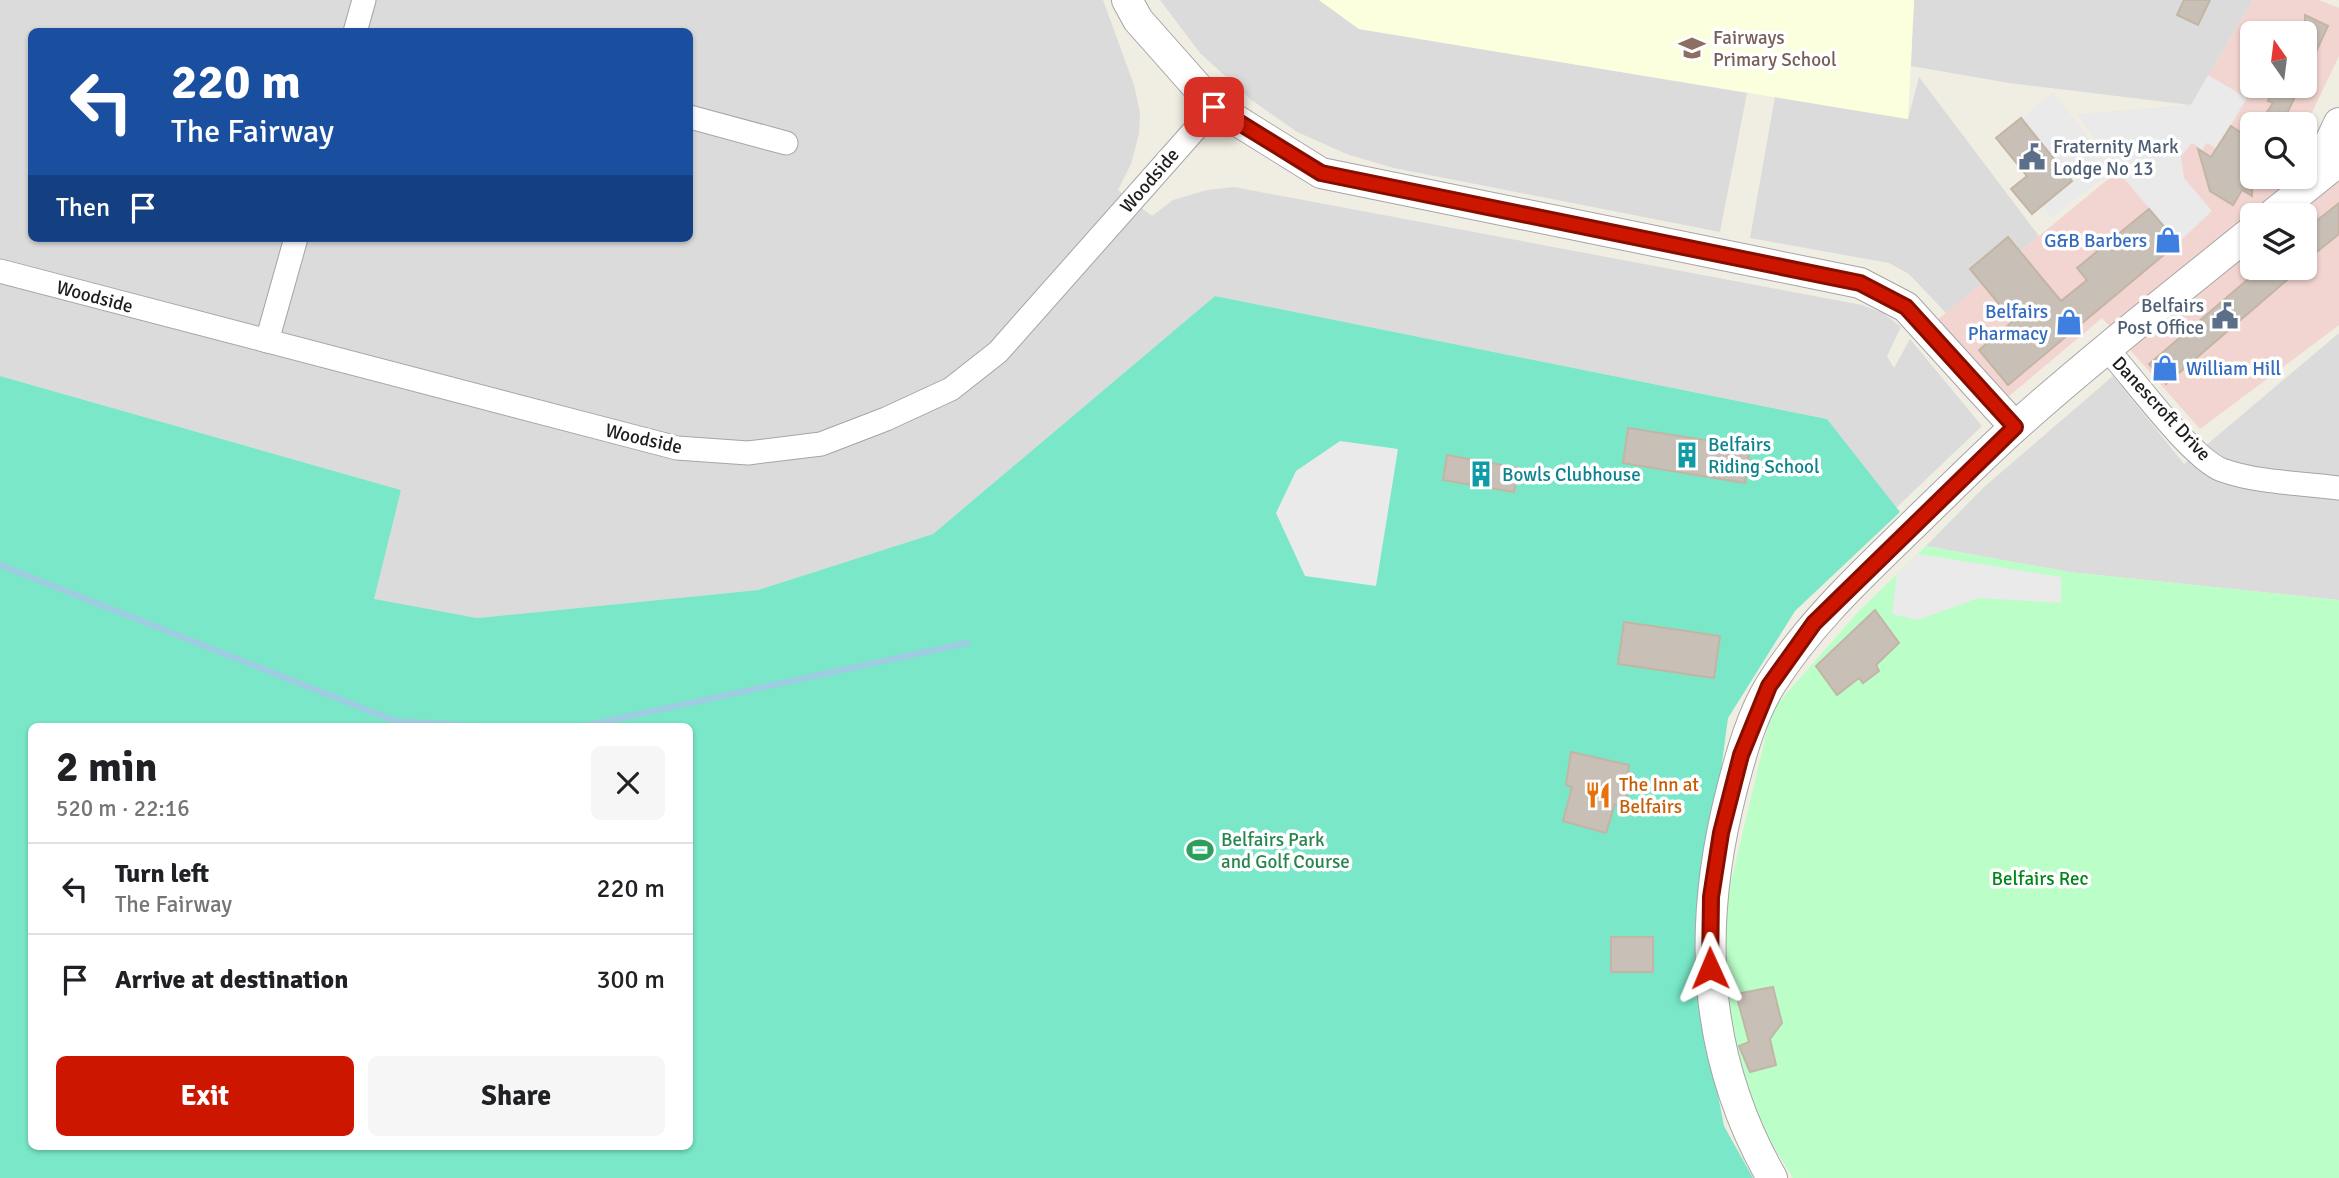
<!DOCTYPE html>
<meta charset="utf-8">
<style>
body{margin:0;font-family:Signika,sans-serif;background:#f6f6f6;color:#202124;height:100vh;display:flex;flex-direction:column;font-size:26px;white-space:nowrap}
*{box-sizing:border-box;margin:0}
p{font-size:23px;color:#757577}
.icon{flex:none;width:38px;height:38px;fill:none;stroke:currentColor;stroke-width:2;stroke-linecap:round;stroke-linejoin:round}
.map{position:relative;flex:1;overflow:hidden}
.sheet{position:absolute;left:28px;top:723px;width:665px;height:427px;display:flex;flex-direction:column;background:#fff;border-radius:10px;box-shadow:0 2px 5px #0004}
.sheet>*{flex:none}
.banner{position:absolute;left:28px;top:28px;width:665px;height:214px;border-radius:10px;box-shadow:0 2px 5px #0004;background:#1a4fa0;color:#fff;overflow:hidden}
.needle{width:46px;rotate:346deg}
.controls{position:absolute;left:2240px;top:21px;display:grid;gap:14px}
.controls a{display:grid;place-items:center;width:77px;height:77px;border-radius:10px;background:#fff;box-shadow:0 2px 5px #0004;font-size:35px}
.pin{position:absolute;display:grid;place-items:center;width:60px;height:60px;color:#fff;margin:-30px;border-radius:14px;box-shadow:0 4px 10px #0006}
.me{position:absolute;width:77px;margin:-38px;rotate:359deg;stroke-linejoin:round;filter:drop-shadow(0 0 5px #0008)}
.turn{display:flex;align-items:center;gap:24px;height:147px;padding:0 28px;font-size:32px}
.turn .icon{width:91px;height:91px;stroke-width:2.5}
.turn b{display:block;font-size:49px;line-height:60px}
.then{display:flex;align-items:center;height:66px;padding:0 28px;background:#0003;gap:14px;font-size:26px}
.round{display:grid;place-items:center;flex:none;width:74px;height:74px;border-radius:10px;background:#f6f6f6}
.summary{display:flex;align-items:center;justify-content:space-between;height:119px;padding:0 28px}
h1{font-size:42px;font-weight:700;line-height:52px}
.button{display:flex;gap:14px;margin-top:auto;padding:14px 28px}
.button a{flex:1;height:80px;border-radius:10px;background:#cc1600;color:#fff;font-size:28px;font-weight:700;line-height:80px;text-align:center}
.button a+a{background:#f6f6f6;color:#202124}
ul{padding:0;list-style:none}
li{display:flex;align-items:center;gap:21px;height:91px;padding:0 28px;border-top:2px solid #e0e0e0}
li div{flex:1}
li b{display:block;font-size:26px}
li em{font-style:normal}
.map>svg:first-child{display:block}
.residential{fill:#dcdbdb;fill-rule:evenodd}
.commercial{fill:#f2d5d0;fill-rule:evenodd}
.education{fill:#fbffdd}
.park{fill:#bbfec8}
.pitch{fill:#79e7c8;fill-rule:evenodd}
.parking{fill:#eaeaea}
.lines{fill:none;stroke-linecap:round;stroke-linejoin:round}
.stream{stroke:#9fcce2;stroke-width:6}
.building{fill:#c8c0b6;stroke:#c3b5a4;stroke-width:2}
.minor-casing{stroke:#a5a5a5;stroke-width:25}
.tertiary-casing{stroke:#a5a5a5;stroke-width:32}
.minor{stroke:#fff;stroke-width:23}
.tertiary{stroke:#fff;stroke-width:30}
.route-casing{stroke:#850e00;stroke-width:18}
.route{stroke:#cc1600;stroke-width:12}
.labels{text-anchor:middle;stroke-width:7;stroke-linejoin:round;paint-order:stroke}
.education-label{font-size:19px;fill:#785e54;stroke:#fff;text-anchor:start}
.service-label{font-size:19px;fill:#4e5e75;stroke:#fff;text-anchor:start}
.street-label{font-size:19px;fill:#1e1e1e;stroke:#fff}
.shop-label{font-size:19px;fill:#366cbe;stroke:#fff;text-anchor:end}
.culture-label{font-size:19px;fill:#0d838f;stroke:#fff;text-anchor:start}
.food-label{font-size:19px;fill:#c56008;stroke:#fff;text-anchor:start}
.leisure-label{font-size:19px;fill:#27864d;stroke:#fff;text-anchor:start}
.park-label{font-size:19px;fill:#01861a;stroke:#fff}
</style>
<div class="map">
<svg width="2339" height="1178" viewBox="0 0 2339 1178">
<rect width="100%" height="100%" fill="#f0ede3"/>
<g class="residential">
<path d="M0,0H1103L1134,85L1140,113L1139,134L1131,164L1118,190L1152,216L1173,200L1207,190L1234,187L1862,305L1883,313L1901,327L1887,356L1894,368L1910,339L1982,426L1896,508L1827,419L1215,296L933,534L758,590L477,618L373,600L401,490L0,376ZM32,32H690V238H32Z"/>
<path d="M1160,0H1319L1359,29L1747,93L1720,232L1394,168L1349,155L1297,132L1250,99L1200,53Z"/>
<path d="M1914,0H2253L2191,105L2009,83L1911,66Z"/>
<path d="M1919,77L2039,236L1946,313L1909,274L1889,263L1750,238L1775,97L1908,119Z"/>
<path d="M2339,333V600L2069,572L1926,546L1984,487L2113,376L2184,464Z"/>
</g>
<path class="commercial" d="M2253,0H2319L2339,8V56L2305,127L2252,124V177H2305V141L2339,182V325L2200,429L2102,318L2008,397L1937,320L2118,171L2078,115L2191,105ZM2252,33H2305V86H2252ZM2252,215H2305V268H2252Z"/>
<path class="education" d="M1319,0H1914L1908,119L1359,29Z"/>
<path class="park" d="M1926,546L2069,572L2339,600V1178H1793L1745,1099L1713,957L1772,710L1859,611Z"/>
<path class="pitch" d="M1215,296L1827,419L1900,512L1795,611L1728,718L1694,973L1724,1126L1753,1178H0V376L401,490L374,599L477,618L758,590L933,534ZM32,726H690V1146H32Z"/>
<g class="parking">
<path d="M2208,75L2247,98L2217,149L2207,143L2202,150L2192,143L2181,156L2184,178L2212,211L2178,243L2118,171L2078,115L2191,105Z"/>
<path d="M2053,92L2114,170L2051,218L2042,206L2072,181L2021,118Z"/>
<path d="M1340,441L1398,449L1376,586L1305,576L1276,513L1296,471Z"/>
<path d="M1918,554L2061,577V603L1978,598L1918,620L1892,614L1897,574Z"/>
</g>
<g class="lines">
<g class="stream">
<path d="M0,565L395,721L478,726"/>
<path d="M584,726L967,643"/>
</g>
</g>
<g class="building">
<path d="M2184,0H2210L2198,25L2177,15Z"/>
<path d="M2305,15L2328,26L2305,75Z"/>
<path d="M2275,86H2300L2282,124H2259L2273,103L2268,101Z"/>
<path d="M2021,118L2072,181L2032,214L2011,189L2027,176L1996,138Z"/>
<path d="M2231,126L2252,140V196L2242,190L2233,205L2210,191L2198,149L2211,157Z"/>
<path d="M2339,203V234L2314,254L2305,242V230Z"/>
<path d="M2149,209L2178,243L2008,385L1979,350L2013,321L1970,269L2008,237L2061,301L2087,280L2077,268Z"/>
<path d="M2261,268H2301L2166,384L2149,364Z"/>
<path d="M1628,428L1750,447L1745,483L1623,463Z"/>
<path d="M1447,455L1519,468L1514,492L1443,480Z"/>
<path d="M1875,610L1899,643L1876,665L1879,671L1863,683L1859,678L1837,695L1816,666Z"/>
<path d="M1624,622L1720,636L1714,678L1618,664Z"/>
<path d="M1571,752L1629,765L1628,772L1633,774L1624,807L1615,804L1606,833L1563,821L1572,787L1566,785Z"/>
<rect x="1611" y="937" width="42" height="35"/>
<path d="M1773,987L1782,1023L1770,1039L1776,1065L1750,1072L1739,1046L1749,1042L1736,994Z"/>
</g>
<g class="lines">
<g class="minor-casing">
<g id="minor">
<path d="M355,32L364,0"/>
<path d="M690,117L786,143"/>
<path d="M0,271L677,448L748,453L821,444L886,419L951,389L998,352L1215,107"/>
<path d="M267,341L296,238"/>
<path d="M2108,350C2133,378 2191,458 2222,470C2258,483 2302,483 2339,488"/>
</g>
</g>
<g class="tertiary-casing">
<g id="tertiary">
<path d="M1127,0L1138,20L1215,107L1321,173L1860,283L1906,307L2015,427"/>
<path d="M2313,178L2339,123"/>
<path d="M2272,215L2339,161"/>
<path d="M1772,1178C1701,1054 1697,925 1732,789C1741,754 1752,714 1771,684C1812,619 1867,570 1921,517C1952,487 1983,456 2015,427C2091,359 2173,295 2252,231"/>
</g>
</g>
<use href="#minor" class="minor"/>
<use href="#tertiary" class="tertiary"/>
</g>
<g class="lines">
<g class="route-casing">
<path id="route" d="M1214,107L1321,173L1860,283L1906,307L2015,427L1814,623L1769,686L1741,755L1721,833L1711,897L1710,968"/>
</g>
<use href="#route" class="route"/>
</g>
<defs>
<g id="school-bare" transform="scale(2.1)"><path d="M0-5L7-2L0 1L-7-2ZM-4 1L0 2.5L4 1V4Q0 6-4 4Z" fill="#8d6e63" stroke="#fff" stroke-width="2.5" paint-order="stroke"/></g>
<g id="civic-bare" transform="scale(2.1)"><path d="M-.6-6.5H3V-4.5H.6V-3L4-1V1h2V6H-6V1h2V-1L-.6-3ZM-1.2 2.5V6h2.4V2.5Z" fill="#5c6f8a" stroke="#fff" stroke-width="2.5" paint-order="stroke"/></g>
<g id="shop-bare" transform="scale(2.1)"><path d="M-5-2.5h2.3a2.7 3.5 0 0 1 5.4 0H5L5.5 6h-11ZM-1.5-2.5h3a1.5 2.3 0 0 0-3 0Z" fill="#3f7fe0" stroke="#fff" stroke-width="2.5" paint-order="stroke"/></g>
<g id="building-bare" transform="scale(2.1)"><path d="M-4-6H4V6H1V3H-1V6H-4ZM-2.5-4.3h1.7v1.8h-1.7ZM.8-4.3h1.7v1.8H.8ZM-2.5-1h1.7V.8h-1.7ZM.8-1h1.7V.8H.8Z" fill="#0f9aa8" stroke="#fff" stroke-width="2.5" paint-order="stroke"/></g>
<g id="restaurant-bare" transform="scale(2.1)"><path d="M-5-6h1v4h1v-4h1v4h1v-4h1v5L-1.5 .5V6h-2V.5L-5-1ZM5-6V6H3V1.5H1.5Q1.5-4 5-6Z" fill="#e8710a" stroke="#fff" stroke-width="2.5" paint-order="stroke"/></g>
<g id="stadium-bare" transform="scale(2.1)"><path d="M0-5a6.5 5 0 1 0 0 10a6.5 5 0 1 0 0-10ZM-3.5-1.8h7v3.6h-7Z" fill="#2e9e5b" stroke="#fff" stroke-width="2.5" paint-order="stroke"/></g>
</defs>
<g fill-rule="evenodd">
<use href="#school-bare" x="1692" y="48"/>
<use href="#civic-bare" x="2032" y="157"/>
<use href="#shop-bare" x="2168" y="240"/>
<use href="#civic-bare" x="2225" y="316"/>
<use href="#shop-bare" x="2069" y="322"/>
<use href="#shop-bare" x="2165" y="368"/>
<use href="#building-bare" x="1687" y="455"/>
<use href="#building-bare" x="1481" y="474"/>
<use href="#restaurant-bare" x="1598" y="795"/>
<use href="#stadium-bare" x="1200" y="850"/>
</g>
<g class="labels">
<g class="education-label">
<text x="1713" y="44">Fairways<tspan x="1713" dy="22">Primary School</tspan></text>
</g>
<g class="service-label">
<text x="2053" y="153">Fraternity Mark<tspan x="2053" dy="22">Lodge No 13</tspan></text>
<text x="2204" y="312" text-anchor="end">Belfairs<tspan x="2204" dy="22">Post Office</tspan></text>
</g>
<g class="street-label">
<text transform="translate(1149 180) rotate(-49)" y="7">Woodside</text>
<text transform="translate(95 296) rotate(15)" y="7">Woodside</text>
<text transform="translate(2162 408) rotate(47)" y="7">Danescroft Drive</text>
<text transform="translate(644 438) rotate(13)" y="7">Woodside</text>
</g>
<g class="shop-label">
<text x="2147" y="247">G&amp;B Barbers</text>
<text x="2048" y="318">Belfairs<tspan x="2048" dy="22">Pharmacy</tspan></text>
<text x="2186" y="375" text-anchor="start">William Hill</text>
</g>
<g class="culture-label">
<text x="1708" y="451">Belfairs<tspan x="1708" dy="22">Riding School</tspan></text>
<text x="1502" y="481">Bowls Clubhouse</text>
</g>
<g class="food-label">
<text x="1619" y="791">The Inn at<tspan x="1619" dy="22">Belfairs</tspan></text>
</g>
<g class="leisure-label">
<text x="1221" y="846">Belfairs Park<tspan x="1221" dy="22">and Golf Course</tspan></text>
</g>
<g class="park-label">
<text x="2040" y="885">Belfairs Rec</text>
</g>
</g>
</svg>
<div class="controls">
<a><svg class="needle" viewBox="-14 -14 28 28"><path d="M0-13l5 13h-10z" fill="#e53935"/><path d="M0 13l5-13h-10z" fill="#757577"/></svg></a>
<a><svg class="icon" aria-label="search" viewBox="0 0 24 24"><circle cx="10" cy="10" r="6"/><path d="M15 15l6 6"/></svg></a>
<a><svg class="icon" aria-label="layers" viewBox="0 0 24 24"><path d="M12 4l9 5-9 5-9-5zM3 14l9 5 9-5"/></svg></a>
</div>
<div class="pin" style="left:1214px;top:107px;background:#d93025"><svg class="icon" aria-label="arrive" viewBox="0 0 24 24"><path d="M6 21V4h12l-3 4 3 4H6"/></svg></div>
<svg class="me" style="left:1710px;top:968px" viewBox="-20 -20 40 40"><path d="M0-17L14 15 0 8-14 15z" fill="#cc1600" stroke="#fff" stroke-width="4"/></svg>
<div class="banner">
<div class="turn"><svg class="icon" aria-label="left" viewBox="0 0 24 24"><path d="M17 20v-9H6M10 6l-5 5 5 5"/></svg><div><b>220 m</b>The Fairway</div></div>
<div class="then">Then<svg class="icon" aria-label="arrive" viewBox="0 0 24 24"><path d="M6 21V4h12l-3 4 3 4H6"/></svg></div>
</div>
<section class="sheet">
<div class="summary"><div><h1>2 min</h1><p>520 m · 22:16</p></div><a class="round"><svg class="icon" aria-label="close" viewBox="0 0 24 24"><path d="M6 6l12 12M18 6L6 18"/></svg></a></div>
<ul>
<li><svg class="icon" aria-label="left" viewBox="0 0 24 24"><path d="M17 20v-9H6M10 6l-5 5 5 5"/></svg><div><b>Turn left</b><p>The Fairway</p></div><em>220 m</em></li>
<li><svg class="icon" aria-label="arrive" viewBox="0 0 24 24"><path d="M6 21V4h12l-3 4 3 4H6"/></svg><div><b>Arrive at destination</b></div><em>300 m</em></li>
</ul>
<div class="button"><a>Exit</a><a>Share</a></div>
</section>
</div>
